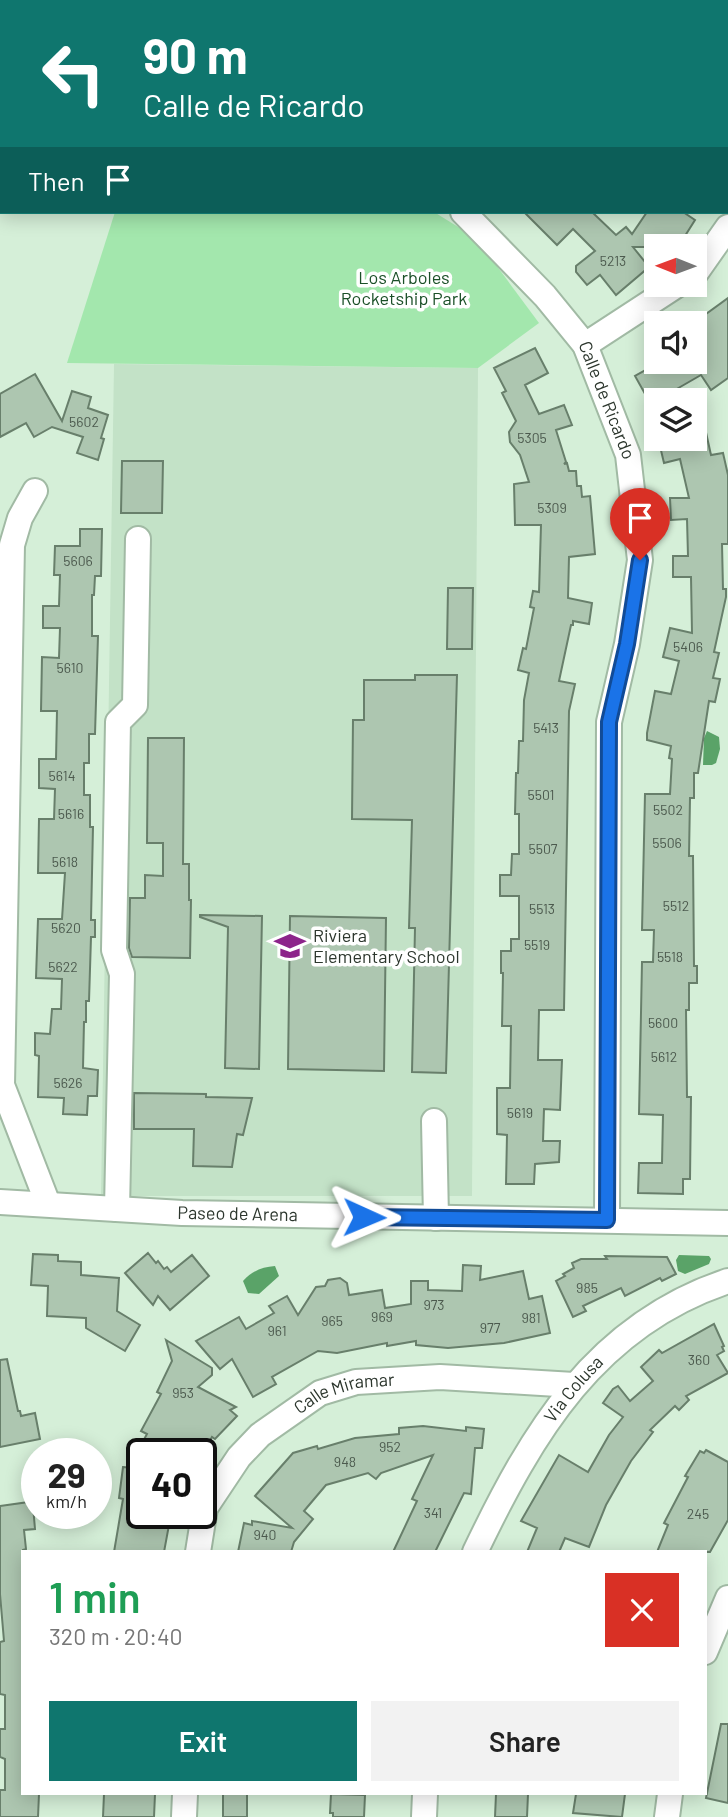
<!DOCTYPE html>
<meta charset="utf-8">
<style>
body{margin:0;font-family:Barlow,sans-serif;background:#f2f2f2;color:#222;height:100vh;display:flex;flex-direction:column;font-size:26px;white-space:nowrap}
*{box-sizing:border-box;margin:0}
p{font-size:23px;color:#767676}
.icon{flex:none;width:38px;height:38px;fill:none;stroke:currentColor;stroke-width:2;stroke-linecap:round;stroke-linejoin:round}
.map{position:relative;flex:1;overflow:hidden}
.sheet{position:absolute;left:21px;top:1550px;width:686px;height:245px;display:flex;flex-direction:column;background:#fff;border-radius:0px;box-shadow:0 4px 18px #0003}
.sheet>*{flex:none}
.banner{position:absolute;left:0px;top:0px;width:728px;height:214px;box-shadow:0 4px 18px #0003;background:#0f766e;color:#fff;overflow:hidden}
.needle{width:46px;rotate:271deg}
.fabs{position:absolute;left:644px;top:234px;display:grid;gap:14px}
.fabs a{display:grid;place-items:center;width:63px;height:63px;border-radius:0px;background:#fff;box-shadow:0 4px 18px #0003;font-size:35px}
.speed{position:absolute;left:21px;top:1438px;display:flex;gap:14px;font-size:35px;font-weight:700;text-align:center}
.speed>*{display:grid;place-content:center;width:91px;height:91px;border-radius:50%;background:#fff;box-shadow:0 4px 18px #0003;line-height:1}
.speed small{font-size:18px;font-weight:400}
.speed .limit{border:4px solid #111;border-radius:10px;background:#fff;color:#111}
.pin{position:absolute;display:grid;place-items:center;width:60px;height:60px;color:#fff;margin:-72px -30px;border-radius:50% 50% 50% 0;rotate:-45deg;box-shadow:0 0 7px #0007}
.pin .icon{rotate:45deg}
.me{position:absolute;width:77px;margin:-38px;rotate:91deg;stroke-linejoin:round;filter:drop-shadow(0 0 5px #0008)}
.turn{display:flex;align-items:center;gap:24px;height:147px;padding:0 28px;font-size:32px}
.turn .icon{width:91px;height:91px;stroke-width:2.5}
.turn b{display:block;font-size:49px;line-height:60px}
.then{display:flex;align-items:center;height:66px;padding:0 28px;background:#0003;gap:14px;font-size:26px}
.round{display:grid;place-items:center;flex:none;width:74px;height:74px;border-radius:0px;background:#f2f2f2}
.headline{display:flex;align-items:center;justify-content:space-between;height:119px;padding:0 28px}
h1{font-size:42px;font-weight:600;line-height:52px;color:#1e9e55}
.cta{display:flex;gap:14px;margin-top:auto;padding:14px 28px}
.cta a{flex:1;height:80px;border-radius:0px;background:#0f766e;color:#fff;font-size:28px;font-weight:600;line-height:80px;text-align:center}
.cta a+a{background:#f2f2f2;color:#222}
.map>svg:first-child{display:block}
.built{fill:#c3e2c7}
.green{fill:#a3e7ad}
.water{fill:#5aa368}
.building{fill:#adc6b0;stroke:#687f6b;stroke-width:2}
.lines{fill:none;stroke-linecap:round;stroke-linejoin:round}
.minor-casing{stroke:#a1baa4;stroke-width:28}
.minor{stroke:#fff;stroke-width:24}
.route-casing{stroke:#114b97;stroke-width:18}
.route{stroke:#1a73e8;stroke-width:12}
.labels{text-anchor:middle;stroke-width:7;stroke-linejoin:round;paint-order:stroke}
.number-label{font-size:14px;fill:#4c5a4e}
.park-label{font-size:18px;fill:#1b5028;stroke:#fff}
.street-label{font-size:18px;fill:#2c362d;stroke:#fff}
.poi-label{font-size:18px;fill:#2c362d;stroke:#fff;text-anchor:start}
</style>
<div class="map">
<svg width="728" height="1817" viewBox="0 0 728 1817">
<rect width="100%" height="100%" fill="#d5efd8"/>
<path class="built" d="M114,364L478,368L472,1196H101Z"/>
<path class="green" d="M115,212H434L476,238L539,323L478,368L67,363Z"/>
<g class="water">
<path d="M707,731L719,737L720,749L716,763L712,765H703L704,738Z"/>
<path d="M679,1255L709,1256L711,1259L709,1264L685,1274L678,1271L676,1260Z"/>
<path d="M275,1266L279,1276L259,1294L248,1293L243,1281C252,1271 262,1267 275,1266Z"/>
</g>
<g class="building">
<path d="M524,212H592L616,235L626,227L632,234L647,212H683L695,220L678,247H633L649,267L616,295L600,275L587,285L576,272V266L595,251L573,229L557,245Z"/>
<path d="M728,298V378L711,390L701,375L668,394L672,401H649L635,376L660,362H695V322Z"/>
<path d="M535,348L548,373L525,385L539,414L564,405L572,425L556,430L566,462L564,464L567,463L569,471H576L577,486H581L582,497L590,496L595,554L569,557L568,598L592,603L589,624L573,621V625H571L559,681L575,684L569,711L564,1010H539L538,1060H562L560,1110L544,1109L543,1141H560L559,1162L535,1164L534,1184H506L507,1135L497,1134V1088H510L511,1026H502L503,973H501V951H511V939H519V896H500V875H511L512,854H519V814H515L516,773H518L519,741H523L524,700L529,673L518,670L523,648L526,649L534,608L530,607L533,591L539,592L541,525H515L514,484L529,482L520,455L510,442L509,432L516,421L502,393L506,391L494,368Z"/>
<path d="M35,374L62,421L72,391L91,397L88,408L108,415L101,438L104,439L98,460L77,453L83,437L52,427L34,437L26,423L0,437V394Z"/>
<path d="M701,410L711,455L723,453L728,475V544H722L723,589H726V597L714,652L719,653L713,678L720,679L715,702L709,701L698,773H694V798H690L689,856H693L694,966H697V983H689V1010H686L687,1097H691L690,1179H683V1194L638,1193L639,1163H662L663,1115L639,1114L642,962H653L654,930H642L645,794H670L672,759L669,758L671,746L647,740V733L655,691L671,694L679,661L663,657L670,628L692,633L691,577H673V556H688L687,519L671,520L670,498H689L680,459L664,463L659,442L695,439V411Z"/>
<path d="M122,461H163L162,513H121Z"/>
<path d="M80,529H102L101,576H95L94,595H92V636H98L95,734H89V763H84V795H90V827H93L91,920H95V937H91L89,1001H86V1022H84L83,1068L98,1070L97,1096H88L87,1115L63,1114L64,1098L38,1097L39,1056L35,1055V1033L50,1034L52,1009H61L62,979L36,978L38,919H62L65,873H38L39,819H54L55,789L39,788V759H56L57,711H41L42,657L59,658L60,628H43V606H59L60,575H54L55,546H80Z"/>
<path d="M448,588H473L472,649H447Z"/>
<path d="M415,675H457L446,1073L412,1072L415,928H409L412,820L352,819L353,720H364V680H415Z"/>
<path d="M148,738H184L183,864H189V900H191L190,958L132,957L129,948L130,898H145V875L163,876V843H147Z"/>
<path d="M200,915L262,916L259,1069L225,1068L228,927L200,917Z"/>
<path d="M290,916L386,918L384,1071L288,1069Z"/>
<path d="M134,1093L206,1094V1097L252,1098L243,1135L237,1134L232,1167L193,1166L194,1129H134Z"/>
<path d="M148,1253L156,1263L158,1261L164,1269L167,1267L171,1272L192,1255L209,1276L170,1310L158,1296L153,1305L125,1273Z"/>
<path d="M33,1254L58,1255V1261L81,1262V1275L119,1278L117,1311L140,1325L125,1351L86,1328V1318L47,1316L48,1286L31,1285Z"/>
<path d="M605,1256L667,1257L676,1274L662,1281L660,1278L625,1296L621,1288L583,1306L586,1311L573,1317L556,1281L565,1276L563,1274L574,1268L572,1263L581,1259H607Z"/>
<path d="M463,1265L481,1266L480,1280L523,1271L529,1299L542,1296L550,1333L504,1343L448,1348L416,1345V1341L387,1346V1343L337,1353L318,1351L272,1377L276,1384L253,1397L232,1359L220,1369L196,1341L239,1317L246,1329L274,1313L269,1306L287,1296L298,1315L316,1287L325,1286L328,1280L340,1278L347,1283L349,1295L382,1290L385,1308L411,1304V1281H428V1290L462,1291Z"/>
<path d="M714,1324L724,1346L722,1347L724,1351L717,1355L728,1373L686,1396L689,1400L679,1410L675,1406L650,1430L653,1432L631,1461L606,1505L589,1547L565,1538L559,1552H527L537,1528L521,1521L559,1455L588,1472L609,1435L623,1417L603,1403L613,1389L618,1386L630,1401L653,1381L641,1367L659,1350L662,1353Z"/>
<path d="M166,1340L212,1368V1375L198,1387L236,1407L230,1410L237,1416L215,1439L212,1437L203,1454H136L147,1434L141,1431L161,1394L157,1392L172,1361Z"/>
<path d="M7,1359L18,1411H20L21,1416L35,1413L40,1439L0,1447V1360Z"/>
<path d="M423,1426L466,1431V1427L484,1429L482,1448H475L471,1494L464,1493L435,1552H393L417,1501L412,1499L433,1455L381,1473L376,1479L368,1473L326,1485L304,1511L313,1519L294,1542L291,1552H238L244,1523L252,1525V1521L292,1528L255,1496L293,1453L317,1446L318,1449L355,1438L399,1434V1428Z"/>
<path d="M706,1450L728,1462V1520L710,1552H657L668,1525L664,1523L688,1477L685,1476L700,1451L704,1453Z"/>
<path d="M123,1467L142,1469V1514H171L164,1552H114L123,1499L119,1498Z"/>
<path d="M29,1502V1506H33L35,1529L24,1530L26,1549L23,1550V1794H39L38,1817H0V1790H5V1759L0,1757V1729H5V1695L0,1694V1642L4,1641L0,1594V1506Z"/>
<path d="M721,1724H728V1803L706,1798Z"/>
<path d="M104,1794H155L154,1817H103Z"/>
<rect x="223" y="1794" width="24" height="23"/>
<path d="M331,1794L365,1795L364,1817H333V1813H330Z"/>
<path d="M496,1794H528L527,1817H495Z"/>
<path d="M576,1794H625L622,1817L573,1813Z"/>
</g>
<g class="lines">
<g class="minor-casing">
<g id="minor">
<path d="M331,2L332,0"/>
<path d="M580,2L581,0"/>
<path id="s1" d="M463,212L545,296L585,345L628,455L640,560L627,644L609,722L607,1220"/>
<path d="M695,274L728,227"/>
<path d="M585,345L677,285"/>
<path d="M35,491L20,518L12,545L2,1085L48,1204"/>
<path d="M434,1121L436,1218"/>
<path id="s2" d="M0,1202L182,1213L728,1223"/>
<path d="M117,1209L122,974L114,950L118,722L135,705L138,539"/>
<path id="s3" d="M198,1552L205,1508L239,1457L260,1435L320,1393L356,1382L440,1377L574,1385"/>
<path id="s4" d="M475,1552C532,1433 595,1325 728,1281"/>
<path d="M705,1652L728,1598"/>
<path d="M184,1817L185,1794"/>
<path d="M424,1817L425,1794"/>
<path d="M667,1817L670,1794"/>
</g>
</g>
<use href="#minor" class="minor"/>
</g>
<g class="lines">
<g class="route-casing">
<path id="route" d="M364,1217L607,1220L609,722L627,644L640,560"/>
</g>
<use href="#route" class="route"/>
</g>
<defs>
<g id="school-bare" transform="scale(2.415)"><path d="M0-5L7-2L0 1L-7-2ZM-4 1L0 2.5L4 1V4Q0 6-4 4Z" fill="#8c248a" stroke="#fff" stroke-width="2.5" paint-order="stroke"/></g>
</defs>
<g fill-rule="evenodd">
<use href="#school-bare" x="290" y="946"/>
</g>
<g class="labels">
<g class="number-label">
<text x="613" y="266">5213</text>
<text x="84" y="427">5602</text>
<text x="532" y="443">5305</text>
<text x="552" y="513">5309</text>
<text x="78" y="566">5606</text>
<text x="688" y="652">5406</text>
<text x="70" y="673">5610</text>
<text x="546" y="733">5413</text>
<text x="62" y="781">5614</text>
<text x="541" y="800">5501</text>
<text x="668" y="815">5502</text>
<text x="71" y="819">5616</text>
<text x="667" y="848">5506</text>
<text x="543" y="854">5507</text>
<text x="65" y="867">5618</text>
<text x="676" y="911">5512</text>
<text x="542" y="914">5513</text>
<text x="66" y="933">5620</text>
<text x="537" y="950">5519</text>
<text x="670" y="962">5518</text>
<text x="63" y="972">5622</text>
<text x="663" y="1028">5600</text>
<text x="664" y="1062">5612</text>
<text x="68" y="1088">5626</text>
<text x="520" y="1118">5619</text>
<text x="587" y="1293">985</text>
<text x="434" y="1310">973</text>
<text x="382" y="1322">969</text>
<text x="531" y="1323">981</text>
<text x="332" y="1326">965</text>
<text x="490" y="1333">977</text>
<text x="277" y="1336">961</text>
<text x="699" y="1365">360</text>
<text x="183" y="1398">953</text>
<text x="390" y="1452">952</text>
<text x="345" y="1467">948</text>
<text x="433" y="1518">341</text>
<text x="698" y="1519">245</text>
<text x="265" y="1540">940</text>
</g>
<g class="park-label">
<text x="404" y="284">Los Arboles<tspan x="404" dy="21">Rocketship Park</tspan></text>
</g>
<g class="street-label">
<text dy="6" stroke="none"><textPath href="#s1" startOffset="240">Calle de Ricardo</textPath></text>
<text dy="6" stroke="none"><textPath href="#s2" startOffset="238">Paseo de Arena</textPath></text>
<text dy="6" stroke="none"><textPath href="#s4" startOffset="191">Via Colusa</textPath></text>
<text dy="6" stroke="none"><textPath href="#s3" startOffset="233">Calle Miramar</textPath></text>
</g>
<g class="poi-label">
<text x="313" y="942">Riviera<tspan x="313" dy="21">Elementary School</tspan></text>
</g>
</g>
</svg>
<div class="fabs">
<a><svg class="needle" viewBox="-14 -14 28 28"><path d="M0-13l5 13h-10z" fill="#e53935"/><path d="M0 13l5-13h-10z" fill="#767676"/></svg></a>
<a><svg class="icon" aria-label="sound" viewBox="0 0 24 24"><path d="M4 9h4l5-4v14l-5-4H4zM17 9q2 3 0 6"/></svg></a>
<a><svg class="icon" aria-label="layers" viewBox="0 0 24 24"><path d="M12 4l9 5-9 5-9-5zM3 14l9 5 9-5"/></svg></a>
</div>
<div class="speed"><div>29<small>km/h</small></div><div class="limit">40</div></div>
<div class="pin" style="left:640px;top:560px;background:#d93025"><svg class="icon" aria-label="arrive" viewBox="0 0 24 24"><path d="M6 21V4h12l-3 4 3 4H6"/></svg></div>
<svg class="me" style="left:364px;top:1217px" viewBox="-20 -20 40 40"><path d="M0-17L14 15 0 8-14 15z" fill="#1a73e8" stroke="#fff" stroke-width="4"/></svg>
<div class="banner">
<div class="turn"><svg class="icon" aria-label="left" viewBox="0 0 24 24"><path d="M17 20v-9H6M10 6l-5 5 5 5"/></svg><div><b>90 m</b>Calle de Ricardo</div></div>
<div class="then">Then<svg class="icon" aria-label="arrive" viewBox="0 0 24 24"><path d="M6 21V4h12l-3 4 3 4H6"/></svg></div>
</div>
<section class="sheet">
<div class="headline"><div><h1>1 min</h1><p>320 m · 20:40</p></div><a class="round" style="background:#d93025;color:#fff"><svg class="icon" aria-label="close" viewBox="0 0 24 24"><path d="M6 6l12 12M18 6L6 18"/></svg></a></div>
<div class="cta"><a>Exit</a><a>Share</a></div>
</section>
</div>
